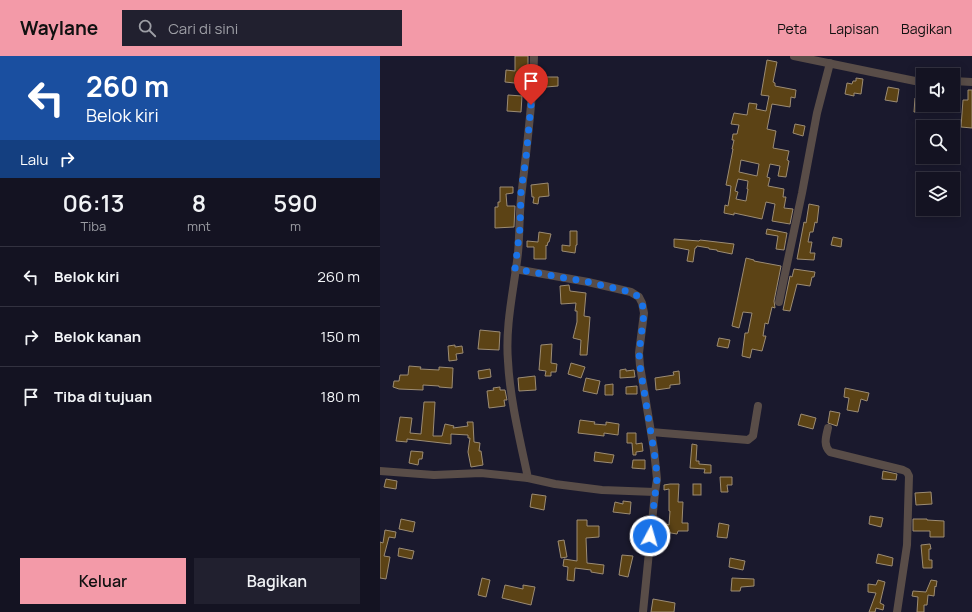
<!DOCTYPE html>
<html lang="id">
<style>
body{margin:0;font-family:Manrope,sans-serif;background:#21202f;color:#f1f3f6;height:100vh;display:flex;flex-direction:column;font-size:15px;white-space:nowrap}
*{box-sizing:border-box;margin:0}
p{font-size:13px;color:#9d9ea5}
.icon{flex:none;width:22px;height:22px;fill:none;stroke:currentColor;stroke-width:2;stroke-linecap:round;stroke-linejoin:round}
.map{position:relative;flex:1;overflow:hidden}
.drawer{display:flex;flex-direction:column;background:#141322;width:380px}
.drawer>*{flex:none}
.top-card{background:#1a4fa0;color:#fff;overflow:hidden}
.fabs{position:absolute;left:536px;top:12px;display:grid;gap:8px}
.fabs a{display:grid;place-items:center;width:44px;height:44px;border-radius:0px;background:#141322;box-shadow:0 2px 10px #0003,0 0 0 1px #333240;font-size:20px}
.pin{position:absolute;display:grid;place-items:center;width:34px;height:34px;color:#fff;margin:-41px -17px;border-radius:50% 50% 50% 0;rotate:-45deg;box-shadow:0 0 4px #0007}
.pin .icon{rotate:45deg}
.me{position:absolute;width:44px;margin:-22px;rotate:6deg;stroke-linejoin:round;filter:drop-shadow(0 0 3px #0008)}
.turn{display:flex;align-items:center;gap:14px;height:84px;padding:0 20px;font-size:18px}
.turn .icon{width:52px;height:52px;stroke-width:2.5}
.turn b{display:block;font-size:28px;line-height:34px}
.then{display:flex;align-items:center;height:38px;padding:0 20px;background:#0003;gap:8px;font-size:15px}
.eta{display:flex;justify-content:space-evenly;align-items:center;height:68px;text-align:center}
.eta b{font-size:24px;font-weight:600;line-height:28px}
.cta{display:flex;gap:8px;margin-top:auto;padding:8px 20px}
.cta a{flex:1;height:46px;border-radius:0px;background:#f39aa8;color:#111;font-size:16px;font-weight:600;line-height:46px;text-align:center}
.cta a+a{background:#21202f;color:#f1f3f6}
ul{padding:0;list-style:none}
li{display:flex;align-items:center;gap:12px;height:60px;padding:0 20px;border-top:1px solid #333240}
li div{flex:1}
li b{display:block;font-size:15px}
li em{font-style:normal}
header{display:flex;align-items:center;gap:24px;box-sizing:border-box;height:56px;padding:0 20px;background:#f39aa8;color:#111}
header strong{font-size:19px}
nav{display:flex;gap:22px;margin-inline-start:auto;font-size:14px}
.search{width:280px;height:36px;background:#21202f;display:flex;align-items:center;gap:10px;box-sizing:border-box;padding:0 14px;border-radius:0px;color:#9d9ea5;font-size:15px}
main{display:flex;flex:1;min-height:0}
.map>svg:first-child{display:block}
.building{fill:#5c4315;stroke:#9c8c74;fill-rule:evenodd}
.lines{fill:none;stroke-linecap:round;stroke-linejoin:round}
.minor{stroke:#594d48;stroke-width:8}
.route{stroke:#1a73e8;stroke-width:7;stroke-dasharray:0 12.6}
</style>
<header>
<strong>Waylane</strong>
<div class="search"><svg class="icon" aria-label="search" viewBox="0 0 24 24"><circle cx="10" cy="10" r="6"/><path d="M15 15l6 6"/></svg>Cari di sini</div>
<nav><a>Peta</a><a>Lapisan</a><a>Bagikan</a></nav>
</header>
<main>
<section class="drawer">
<div class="top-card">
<div class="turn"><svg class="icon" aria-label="left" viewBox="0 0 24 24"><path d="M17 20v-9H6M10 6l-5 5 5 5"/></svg><div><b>260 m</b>Belok kiri</div></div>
<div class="then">Lalu<svg class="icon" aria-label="right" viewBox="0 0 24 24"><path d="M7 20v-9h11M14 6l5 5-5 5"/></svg></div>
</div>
<div class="eta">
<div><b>06:13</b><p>Tiba</p></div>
<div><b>8</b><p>mnt</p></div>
<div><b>590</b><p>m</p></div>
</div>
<ul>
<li><svg class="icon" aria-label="left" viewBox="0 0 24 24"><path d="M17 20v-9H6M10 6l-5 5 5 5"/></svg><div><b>Belok kiri</b></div><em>260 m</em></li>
<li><svg class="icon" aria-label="right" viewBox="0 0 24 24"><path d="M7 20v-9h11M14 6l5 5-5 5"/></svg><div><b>Belok kanan</b></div><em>150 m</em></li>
<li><svg class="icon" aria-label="arrive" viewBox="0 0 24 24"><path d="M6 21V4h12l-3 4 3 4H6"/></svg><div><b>Tiba di tujuan</b></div><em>180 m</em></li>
</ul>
<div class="cta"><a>Keluar</a><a>Bagikan</a></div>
</section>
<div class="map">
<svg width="592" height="556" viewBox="0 0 592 556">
<rect width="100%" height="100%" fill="#1a192d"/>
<g class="building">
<path d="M135,0H148V10L146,9L144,28L125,26L126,14L135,15Z"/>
<path d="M387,4L397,6L393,26L395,27V30L416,34L415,42L411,41L410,51L392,48L387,73L396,75L393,92L409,95L407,104L409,105L406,121L398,120L400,110L390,108L387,121L390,122L388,130L404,133L403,141H406L404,152L413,153L410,168L392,165L395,148L386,146L382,163L354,157V159L344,157L345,149L348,150L350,139L351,130L346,129L353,93H352L354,84H352L353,78H357L359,69L351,68L354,57L367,59L369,47L377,48L376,53L386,55L389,40L381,39ZM361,104L379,108L377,120L359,116ZM358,123L368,125L367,133H368L366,145L356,143L358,136L355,135Z"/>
<path d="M165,21H178V30L166,31Z"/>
<path d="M476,22L483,23L481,38L474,37V40L465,38L467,27L472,28L473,25H476Z"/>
<path d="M508,31L519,33L517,46L505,44Z"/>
<path d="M588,34H592V72L581,71L583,44H588Z"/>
<path d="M128,39L142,40L141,56L127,55Z"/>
<path d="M535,42H543L544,56H534Z"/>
<path d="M415,68L425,70L423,80L413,77Z"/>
<path d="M168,127L169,140L159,141L158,148L153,147L154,141H152L151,129Z"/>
<path d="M120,131H133V137L126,138L127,150H135L134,171L115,172V151H118V146H120Z"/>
<path d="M429,148L439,150L437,167L435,166L433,176H430L428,186H432L430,197H435L434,204L417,203L424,166L426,167Z"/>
<path d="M387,173L407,177L404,194L396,193L398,180L386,178Z"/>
<path d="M190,175H197V189H196L195,197L182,195V189L190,190Z"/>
<path d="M159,176L171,178L169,186H168L167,190L166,189V203H154V191H147V185L158,186Z"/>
<path d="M453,181L462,183L461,191L451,189Z"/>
<path d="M294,183L319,185L320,184L354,188L352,198L337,195V194L329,193V192L317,190L316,192H315L313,206L307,205L309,194L294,191Z"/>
<path d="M366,202L374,204V205L401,210L394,245L395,252L392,251L388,268L385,267L383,280H386L382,295L372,293L370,302L362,300L365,277H368L372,257L363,256L359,272L352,270Z"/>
<path d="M414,213L435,216L434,221H432L430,230L417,228L410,255L403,254L410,220L412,221Z"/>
<path d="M189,229L190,235L206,237L204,260L210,261L207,299H200L201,284L193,282L197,266V255H195L196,247L181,248L180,230Z"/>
<path d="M100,274L120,276L119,294L98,293Z"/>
<path d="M339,282L350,284L348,292L337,290Z"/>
<path d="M172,288L171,307L177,308L176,316H171V320H165L166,315L159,314L161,289Z"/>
<path d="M75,289V291L82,290L83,297L76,298L77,304L69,305L68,290Z"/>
<path d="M191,307L205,311L201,322L188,318Z"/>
<path d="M29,310L41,311L40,313L59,314V311L73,312L72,332L59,331V330L43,329V334L19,333L13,331L14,325H19L20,319H28Z"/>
<path d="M110,313L111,321L99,323L98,315Z"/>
<path d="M246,313V315L254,314L255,321L240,322V314Z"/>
<path d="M299,315L300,328L290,329V332L276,334L275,322L294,319L293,316Z"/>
<path d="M155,320L156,334L139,335L138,322Z"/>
<path d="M206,322L220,325L217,338L203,335Z"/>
<path d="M233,328V339H225V329Z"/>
<path d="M257,330V338H246V331Z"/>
<path d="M120,331V334H125L127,344H124L125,350L109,352L107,335L114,334L113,332Z"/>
<path d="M465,332L489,337L487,345L481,343L478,356L467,354L469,342L464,341Z"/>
<path d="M44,346H55L53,380H62L65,368L74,370L73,372L88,370L87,366H93L94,386L100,387L99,395H101L103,409L91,411L88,396L90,382H88V379L71,378V388L27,383V386L16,385L20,361L32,362L30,377L41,378Z"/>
<path d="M450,355L460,357L457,370L448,367Z"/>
<path d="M421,358L436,362L433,373L418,369Z"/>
<path d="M200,364L215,366L214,368L226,369V366L239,368L238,379L224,377V380L198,377Z"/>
<path d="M247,377H256V388L262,387L263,395L256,396V399H253L252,387H247Z"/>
<path d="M312,388L317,389L316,405H319V408L331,409V417H324L325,413L310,412Z"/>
<path d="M31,395L43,396L42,403H39L38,409L29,407Z"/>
<path d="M215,396L234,399L232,407L214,405Z"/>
<path d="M253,404H265V413L252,412Z"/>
<path d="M503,415L517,418L516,424L502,423Z"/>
<path d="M340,421H352V429H347L348,436H341Z"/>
<path d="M6,423L17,425L16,433L4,431Z"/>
<path d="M290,428H299L298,446H303L302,467H308V475H298L297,478L285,476L286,468L289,469L290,455H289V433L284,434V429Z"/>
<rect x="313" y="428" width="8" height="11"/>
<path d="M551,436L552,448L536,449L535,437Z"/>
<path d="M152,438L166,440L164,454L150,451Z"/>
<path d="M243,445L251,446L250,458L233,456L235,446L243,448Z"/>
<path d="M490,460L503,462L501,471L489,468Z"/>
<path d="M21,463L35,466L33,476L19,473Z"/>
<path d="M533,463H547V464L564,465V481H550V475H533Z"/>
<path d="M197,464H207V470H219V481L206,482L207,507L224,509L223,518L211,516V514L195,512L194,525L187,524L188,511L183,510L184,503L197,505Z"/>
<path d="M339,467L349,469L347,482L337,481Z"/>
<path d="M5,474L16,476L15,482L9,481L4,500L10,501L6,523L0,522V486L3,487Z"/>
<path d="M184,484L187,501L181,502L178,485Z"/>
<path d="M550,488L551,493H549V504H552V512H543L541,489Z"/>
<path d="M19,492L34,495L32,503L18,500Z"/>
<path d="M498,498L513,502L512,510L496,507Z"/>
<path d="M242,499L253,500L248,521L239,519Z"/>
<path d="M350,502L365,505L363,514L349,511Z"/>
<path d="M102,522L110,524L106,541L98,539Z"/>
<path d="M352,522L374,523V530L361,531L360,535H351Z"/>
<path d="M498,524L505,526L500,547L504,549L503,554L496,552L495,556H489L496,537L488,536V528L496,529Z"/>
<path d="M551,524L557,525L556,531L555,530L554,540L548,539L547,549H544V556H537L538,541L532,540L533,535L546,536Z"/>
<path d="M125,529L143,533V529L155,531L151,549L122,542Z"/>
<path d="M273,543L295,547L294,556H271Z"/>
</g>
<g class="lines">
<g class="minor">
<path d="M154,0C153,45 147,89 142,133C139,154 140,175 138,197C134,233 125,269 128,305C130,344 140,384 148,422L175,428L222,434L275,436L263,556"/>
<path d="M414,0L535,25H543"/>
<path d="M573,25L592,26"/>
<path d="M135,213L208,226L251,236L259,241L262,247L264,257L259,297L260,310L274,394L277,423L275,436"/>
<path d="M399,246L422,137L437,57L450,7"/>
<path d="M448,372C446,381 443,389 450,396L523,414L527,416L529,420L527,489L517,556"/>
<path d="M271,376L368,384L373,380L378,350"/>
<path d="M0,415L54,419L101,417L148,422"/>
</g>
</g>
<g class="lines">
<path class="route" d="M151,49L146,102L141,135L140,172L135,213L208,226L251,236L259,241L262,247L264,257L259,297L260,310L276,408L277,423L270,480"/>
</g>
</svg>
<div class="fabs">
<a><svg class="icon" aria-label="sound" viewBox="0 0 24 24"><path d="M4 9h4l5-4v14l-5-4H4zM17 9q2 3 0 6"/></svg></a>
<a><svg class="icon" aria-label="search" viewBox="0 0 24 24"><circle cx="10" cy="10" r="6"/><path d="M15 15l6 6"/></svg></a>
<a><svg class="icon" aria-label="layers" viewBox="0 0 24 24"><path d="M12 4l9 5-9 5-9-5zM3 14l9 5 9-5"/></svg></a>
</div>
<div class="pin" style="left:151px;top:49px;background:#d93025"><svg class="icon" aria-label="arrive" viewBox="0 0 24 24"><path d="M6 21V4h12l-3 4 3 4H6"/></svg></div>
<svg class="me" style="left:270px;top:480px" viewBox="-20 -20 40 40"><circle r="17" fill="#1a73e8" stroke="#fff" stroke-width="3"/><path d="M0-11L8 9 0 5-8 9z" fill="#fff"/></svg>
</div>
</main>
